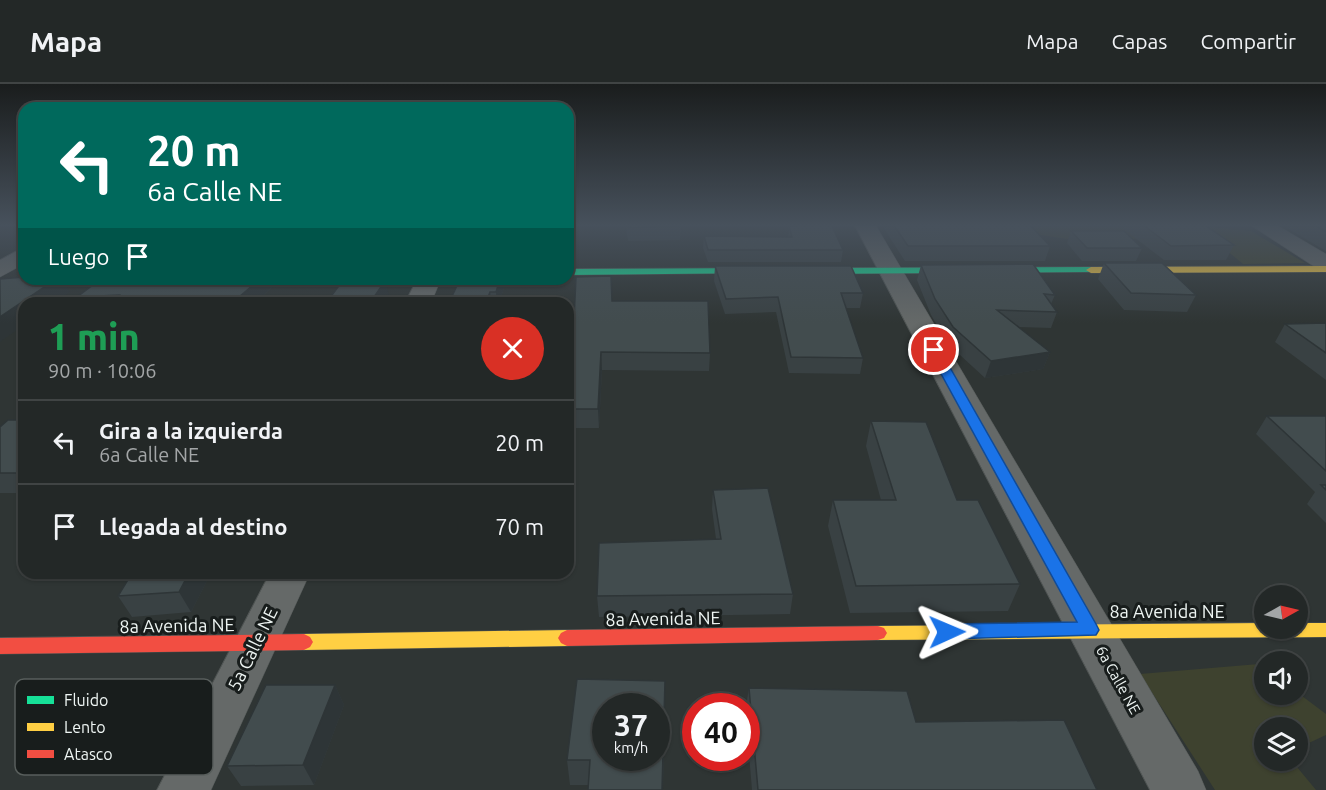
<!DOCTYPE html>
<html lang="es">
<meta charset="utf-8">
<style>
body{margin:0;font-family:Ubuntu,sans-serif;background:#2b302f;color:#f1f3f6;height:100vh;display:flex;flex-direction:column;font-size:22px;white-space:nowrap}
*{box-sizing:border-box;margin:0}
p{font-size:20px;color:#a3a6a7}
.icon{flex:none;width:33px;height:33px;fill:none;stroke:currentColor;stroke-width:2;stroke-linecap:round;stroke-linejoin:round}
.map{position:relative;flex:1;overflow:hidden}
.details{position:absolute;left:18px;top:213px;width:556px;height:282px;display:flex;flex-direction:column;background:#232827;border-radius:18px;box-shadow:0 2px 4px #0004,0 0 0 2px #404444}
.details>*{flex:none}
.guide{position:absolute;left:18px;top:18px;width:556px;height:183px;border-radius:18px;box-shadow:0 2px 4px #0004,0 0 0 2px #404444;background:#00695c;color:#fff;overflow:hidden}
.needle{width:39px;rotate:82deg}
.controls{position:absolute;left:1254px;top:501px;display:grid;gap:12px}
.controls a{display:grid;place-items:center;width:54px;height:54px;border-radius:50%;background:#232827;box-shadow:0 2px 4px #0004,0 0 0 2px #404444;font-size:30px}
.speed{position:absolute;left:592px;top:609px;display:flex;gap:12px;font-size:30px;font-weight:700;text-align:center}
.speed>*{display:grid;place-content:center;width:78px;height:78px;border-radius:50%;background:#232827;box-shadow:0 2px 4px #0004,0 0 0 2px #404444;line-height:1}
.speed small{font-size:15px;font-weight:400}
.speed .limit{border:9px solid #d22;background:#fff;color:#111}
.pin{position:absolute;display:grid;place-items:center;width:51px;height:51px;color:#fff;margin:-26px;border:3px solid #fff;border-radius:50%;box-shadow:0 2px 6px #0007}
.me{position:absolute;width:66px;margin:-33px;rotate:89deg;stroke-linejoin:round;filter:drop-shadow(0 0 4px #0008)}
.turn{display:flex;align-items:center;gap:21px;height:126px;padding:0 30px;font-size:27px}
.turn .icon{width:78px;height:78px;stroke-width:2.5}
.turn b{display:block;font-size:42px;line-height:51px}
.then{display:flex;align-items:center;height:57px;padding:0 30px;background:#0003;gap:12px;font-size:22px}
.round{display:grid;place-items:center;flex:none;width:63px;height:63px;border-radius:32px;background:#2b302f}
.head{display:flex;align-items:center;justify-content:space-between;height:102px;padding:0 30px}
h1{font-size:36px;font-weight:800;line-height:45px;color:#1e9e55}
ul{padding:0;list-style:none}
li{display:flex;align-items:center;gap:18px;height:84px;padding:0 30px;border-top:2px solid #404444}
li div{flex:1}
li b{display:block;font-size:22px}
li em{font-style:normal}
header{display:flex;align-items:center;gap:36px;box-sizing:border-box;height:84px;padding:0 30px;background:#232827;border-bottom:2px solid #404444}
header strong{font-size:28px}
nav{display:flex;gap:33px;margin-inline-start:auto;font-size:21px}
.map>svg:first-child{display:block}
.green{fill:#3e422f}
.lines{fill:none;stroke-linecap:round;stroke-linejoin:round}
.street-casing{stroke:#4f5453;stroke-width:1}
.fast-casing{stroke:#4f5453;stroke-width:1}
.slow-casing{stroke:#4f5453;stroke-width:1}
.jam-casing{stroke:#4f5453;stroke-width:1}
.street{fill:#656968;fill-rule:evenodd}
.fast{fill:#16e098;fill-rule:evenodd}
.slow{fill:#ffcf43;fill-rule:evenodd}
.jam{fill:#f24e42;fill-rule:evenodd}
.wall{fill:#394143}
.shaded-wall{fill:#2e3537}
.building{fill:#424c4e;stroke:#2e3537;stroke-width:1.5;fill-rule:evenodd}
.route{fill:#1a73e8;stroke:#114b97;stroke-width:1.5}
.labels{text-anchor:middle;stroke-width:6;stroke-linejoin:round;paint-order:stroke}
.street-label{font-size:15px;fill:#eef5f3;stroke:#181d1c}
.near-street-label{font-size:18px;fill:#eef5f3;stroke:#181d1c}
.key{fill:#181d1c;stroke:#585e5c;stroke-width:1.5}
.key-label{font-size:16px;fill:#eef5f3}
</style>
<header>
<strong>Mapa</strong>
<nav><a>Mapa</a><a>Capas</a><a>Compartir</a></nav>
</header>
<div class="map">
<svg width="1326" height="706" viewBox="0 0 1326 706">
<rect width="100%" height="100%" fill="#2f3534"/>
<g class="green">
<path d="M1178,140L1251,147L1305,179L1243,180L1220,161L1138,154L1113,160L1086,158L1022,148L942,141Z"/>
<path d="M1259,580L1264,585V610L1298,609L1326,630V651L1298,664V644H1264V676L1292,677L1316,706H1215L1140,590Z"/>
</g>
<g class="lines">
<g class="street-casing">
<g id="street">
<path d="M854,140H875L1198,687L1206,706H1150Z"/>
<path d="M1249,140H1275L1326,170V187L1318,185Z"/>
<path d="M24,163V180L0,193V176Z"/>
<path d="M417,195H441L431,219H405Z"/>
<path d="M270,489H310L211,706H157Z"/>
</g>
</g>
<g class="fast-casing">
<g id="fast">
<path d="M1091,183L1096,186L1094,188L809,190L804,187L809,184Z"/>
<path d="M760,184L763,185V189L568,191V185Z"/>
</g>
</g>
<g class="slow-casing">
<g id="slow">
<path d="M1326,182V188L1091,189L1086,186L1091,183Z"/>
<path d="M1264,539V544H1298V539H1326V553L878,556L872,554L869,549L872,544L878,542Z"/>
<path d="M567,546L573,549L576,554L573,559L567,562L304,566L298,563L295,558L298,553L304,550Z"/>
</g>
</g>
<g class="jam-casing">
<g id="jam">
<path d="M878,542L884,544L887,549L884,554L878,556L567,562L561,559L558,554L561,549L567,546Z"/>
<path d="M304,550L310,553L313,558L310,563L304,566L0,570V554Z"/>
</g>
</g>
<use href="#street" class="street"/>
<use href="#fast" class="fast"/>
<use href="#slow" class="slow"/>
<use href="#jam" class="jam"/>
</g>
<g class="wall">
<path d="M626,140H681L680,156L628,157Z"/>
<path d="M786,140H831L843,166L841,178H708L703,164L704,152L788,153L789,146Z"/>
<path d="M881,140H1029L1050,162L1045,177H905Z"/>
<path d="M1117,140H1203L1234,161L1226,176H1164Z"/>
<path d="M1280,140H1326V167Z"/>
<path d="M1071,147L1142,164L1136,177H1082L1067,159Z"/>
<path d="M1104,179L1196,211L1187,228L1124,226L1098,195Z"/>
<path d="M921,181L1055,211L1051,220L1057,228L1051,244L1018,243L1050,268L1043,285L985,294L948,260L931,231L917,196Z"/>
<path d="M715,182L863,209L860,224H846L863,274L860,290L789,289L776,228L725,230L714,197Z"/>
<path d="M101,195H281L255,219H80L77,213Z"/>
<path d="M507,195L499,219H449Z"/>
<path d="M612,217L710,269L709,287L602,286L599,344H568V278H572Z"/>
<path d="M1326,239V296L1275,258L1285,240Z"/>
<path d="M1267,332H1326V439L1307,420L1315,408L1256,350Z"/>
<path d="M24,336V409H0V343Z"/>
<path d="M871,337L957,416L1020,500L1008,527L850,529L828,442L833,416H881L866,362Z"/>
<path d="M713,406L793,510L790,530L599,533L597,512L716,455L712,425Z"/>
<path d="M211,489L191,528L132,533L118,512Z"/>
<path d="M317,489H506L505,494L320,496Z"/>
<path d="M335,601L344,621L314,701L241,702L227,682Z"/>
<path d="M749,604L916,638L1097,706H752L747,646L746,622Z"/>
<path d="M665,622L663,706H588L589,701H570L567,676Z"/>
</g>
<g class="shaded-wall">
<path d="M56,195H63L70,208L55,219H24V241L0,258V233Z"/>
<path d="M260,195H281L255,219H232Z"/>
<path d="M378,195H394L387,204L389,211L384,219H370Z"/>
<path d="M500,195H507L499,219H497L496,208Z"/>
<path d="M490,208L491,219H486Z"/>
<path d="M601,268L602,286L599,344L598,325Z"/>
<path d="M1050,268L1043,285L985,294L991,277Z"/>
<path d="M189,489H211L191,528L179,508Z"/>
<path d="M665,597L663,706H662Z"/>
<path d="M335,601L344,621L314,701L303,681Z"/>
</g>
<g class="building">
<path d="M627,140H681V142L628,144Z"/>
<path d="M793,140H831L843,166H708L704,152L792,153L789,142H794Z"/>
<path d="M893,140H1029L1050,162H908Z"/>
<path d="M1142,140H1203L1234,161L1171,162Z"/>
<path d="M1313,140H1326V148Z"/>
<path d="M1071,147H1124L1142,164H1087Z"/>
<path d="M1104,179H1162L1196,211L1131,209Z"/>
<path d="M1033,180L1055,211L1044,210L1057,228L997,226L1050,268L991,277L953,243L935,215L921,181Z"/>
<path d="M715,182H851L863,209H841L863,274L791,273L778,213L726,215Z"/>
<path d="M611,192L612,217H708L710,269L601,268L598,325H568V278H572L576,193Z"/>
<path d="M24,193V195H56L0,233V195Z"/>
<path d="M101,195H260L232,219H110L119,211L77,213Z"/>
<path d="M344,195H378L377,197H385L370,219H326Z"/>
<path d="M460,195H500L496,208H490L486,219H449Z"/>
<path d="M1326,239V269L1285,240Z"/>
<path d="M1267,332H1326V387Z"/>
<path d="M8,336H24V389H0V343Z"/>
<path d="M871,337L926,338L957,416H978L1020,500L856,502L833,416H896Z"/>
<path d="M1321,401H1326V406Z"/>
<path d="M768,404L793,510L597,512L599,459L721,455L713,406Z"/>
<path d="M132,489H189L179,508L118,512Z"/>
<path d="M577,595L665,597L662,706H588L590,676H567ZM606,622H657V674H606Z"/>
<path d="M266,601H335L303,681L227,682Z"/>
<path d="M749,604L907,607L916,638L1064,636L1097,706H758Z"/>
</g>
<linearGradient id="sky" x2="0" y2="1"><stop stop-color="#1a1d1d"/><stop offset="0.59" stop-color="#47515c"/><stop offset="1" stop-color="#47515c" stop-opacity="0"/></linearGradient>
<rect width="1326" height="239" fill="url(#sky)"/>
<path class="route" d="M934,263L940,266L1096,540L1099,546L1096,551L947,555L941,553L938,548L941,543L947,540L1077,538L928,266Z"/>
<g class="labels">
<g class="street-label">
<text transform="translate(1118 596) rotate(61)" y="5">6a Calle NE</text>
</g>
<g class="near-street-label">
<text x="1167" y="534">8a Avenida NE</text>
<text transform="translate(663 535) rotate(-1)" y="6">8a Avenida NE</text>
<text transform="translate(177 542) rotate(-1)" y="6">8a Avenida NE</text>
<text transform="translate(253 565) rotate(-64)" y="6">5a Calle NE</text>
</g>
</g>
<rect x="15" y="595" width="198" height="96" rx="9" class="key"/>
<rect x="27" y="612" width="27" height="8" fill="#16e098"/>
<rect x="27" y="639" width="27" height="8" fill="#ffcf43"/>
<rect x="27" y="666" width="27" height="8" fill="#f24e42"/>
<g class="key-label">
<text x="64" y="622">Fluido</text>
<text x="64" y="649">Lento</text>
<text x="64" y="676">Atasco</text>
</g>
</svg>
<div class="controls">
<a><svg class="needle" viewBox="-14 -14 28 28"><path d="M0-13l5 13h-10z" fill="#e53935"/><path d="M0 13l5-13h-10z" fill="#a3a6a7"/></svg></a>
<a><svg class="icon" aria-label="sound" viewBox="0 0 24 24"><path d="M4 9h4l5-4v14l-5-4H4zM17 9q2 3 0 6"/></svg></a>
<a><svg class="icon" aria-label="layers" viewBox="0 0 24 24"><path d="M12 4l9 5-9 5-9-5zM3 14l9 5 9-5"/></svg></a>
</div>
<div class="speed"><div>37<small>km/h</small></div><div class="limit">40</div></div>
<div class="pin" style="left:934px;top:266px;background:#d93025"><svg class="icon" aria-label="arrive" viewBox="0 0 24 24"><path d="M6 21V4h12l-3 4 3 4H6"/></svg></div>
<svg class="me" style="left:947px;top:548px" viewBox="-20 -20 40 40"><path d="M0-17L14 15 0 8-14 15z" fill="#1a73e8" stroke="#fff" stroke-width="4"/></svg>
<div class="guide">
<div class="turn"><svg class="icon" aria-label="left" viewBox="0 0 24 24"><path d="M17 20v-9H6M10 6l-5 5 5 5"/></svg><div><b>20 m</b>6a Calle NE</div></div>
<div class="then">Luego<svg class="icon" aria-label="arrive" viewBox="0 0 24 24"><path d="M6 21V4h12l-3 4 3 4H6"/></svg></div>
</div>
<section class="details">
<div class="head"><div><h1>1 min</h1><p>90 m · 10:06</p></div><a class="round" style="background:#d93025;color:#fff"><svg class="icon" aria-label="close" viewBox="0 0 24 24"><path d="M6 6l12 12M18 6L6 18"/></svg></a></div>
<ul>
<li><svg class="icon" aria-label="left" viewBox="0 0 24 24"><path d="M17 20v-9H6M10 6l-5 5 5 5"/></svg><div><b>Gira a la izquierda</b><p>6a Calle NE</p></div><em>20 m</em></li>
<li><svg class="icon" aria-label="arrive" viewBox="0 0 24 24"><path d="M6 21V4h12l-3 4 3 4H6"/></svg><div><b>Llegada al destino</b></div><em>70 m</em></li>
</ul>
</section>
</div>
